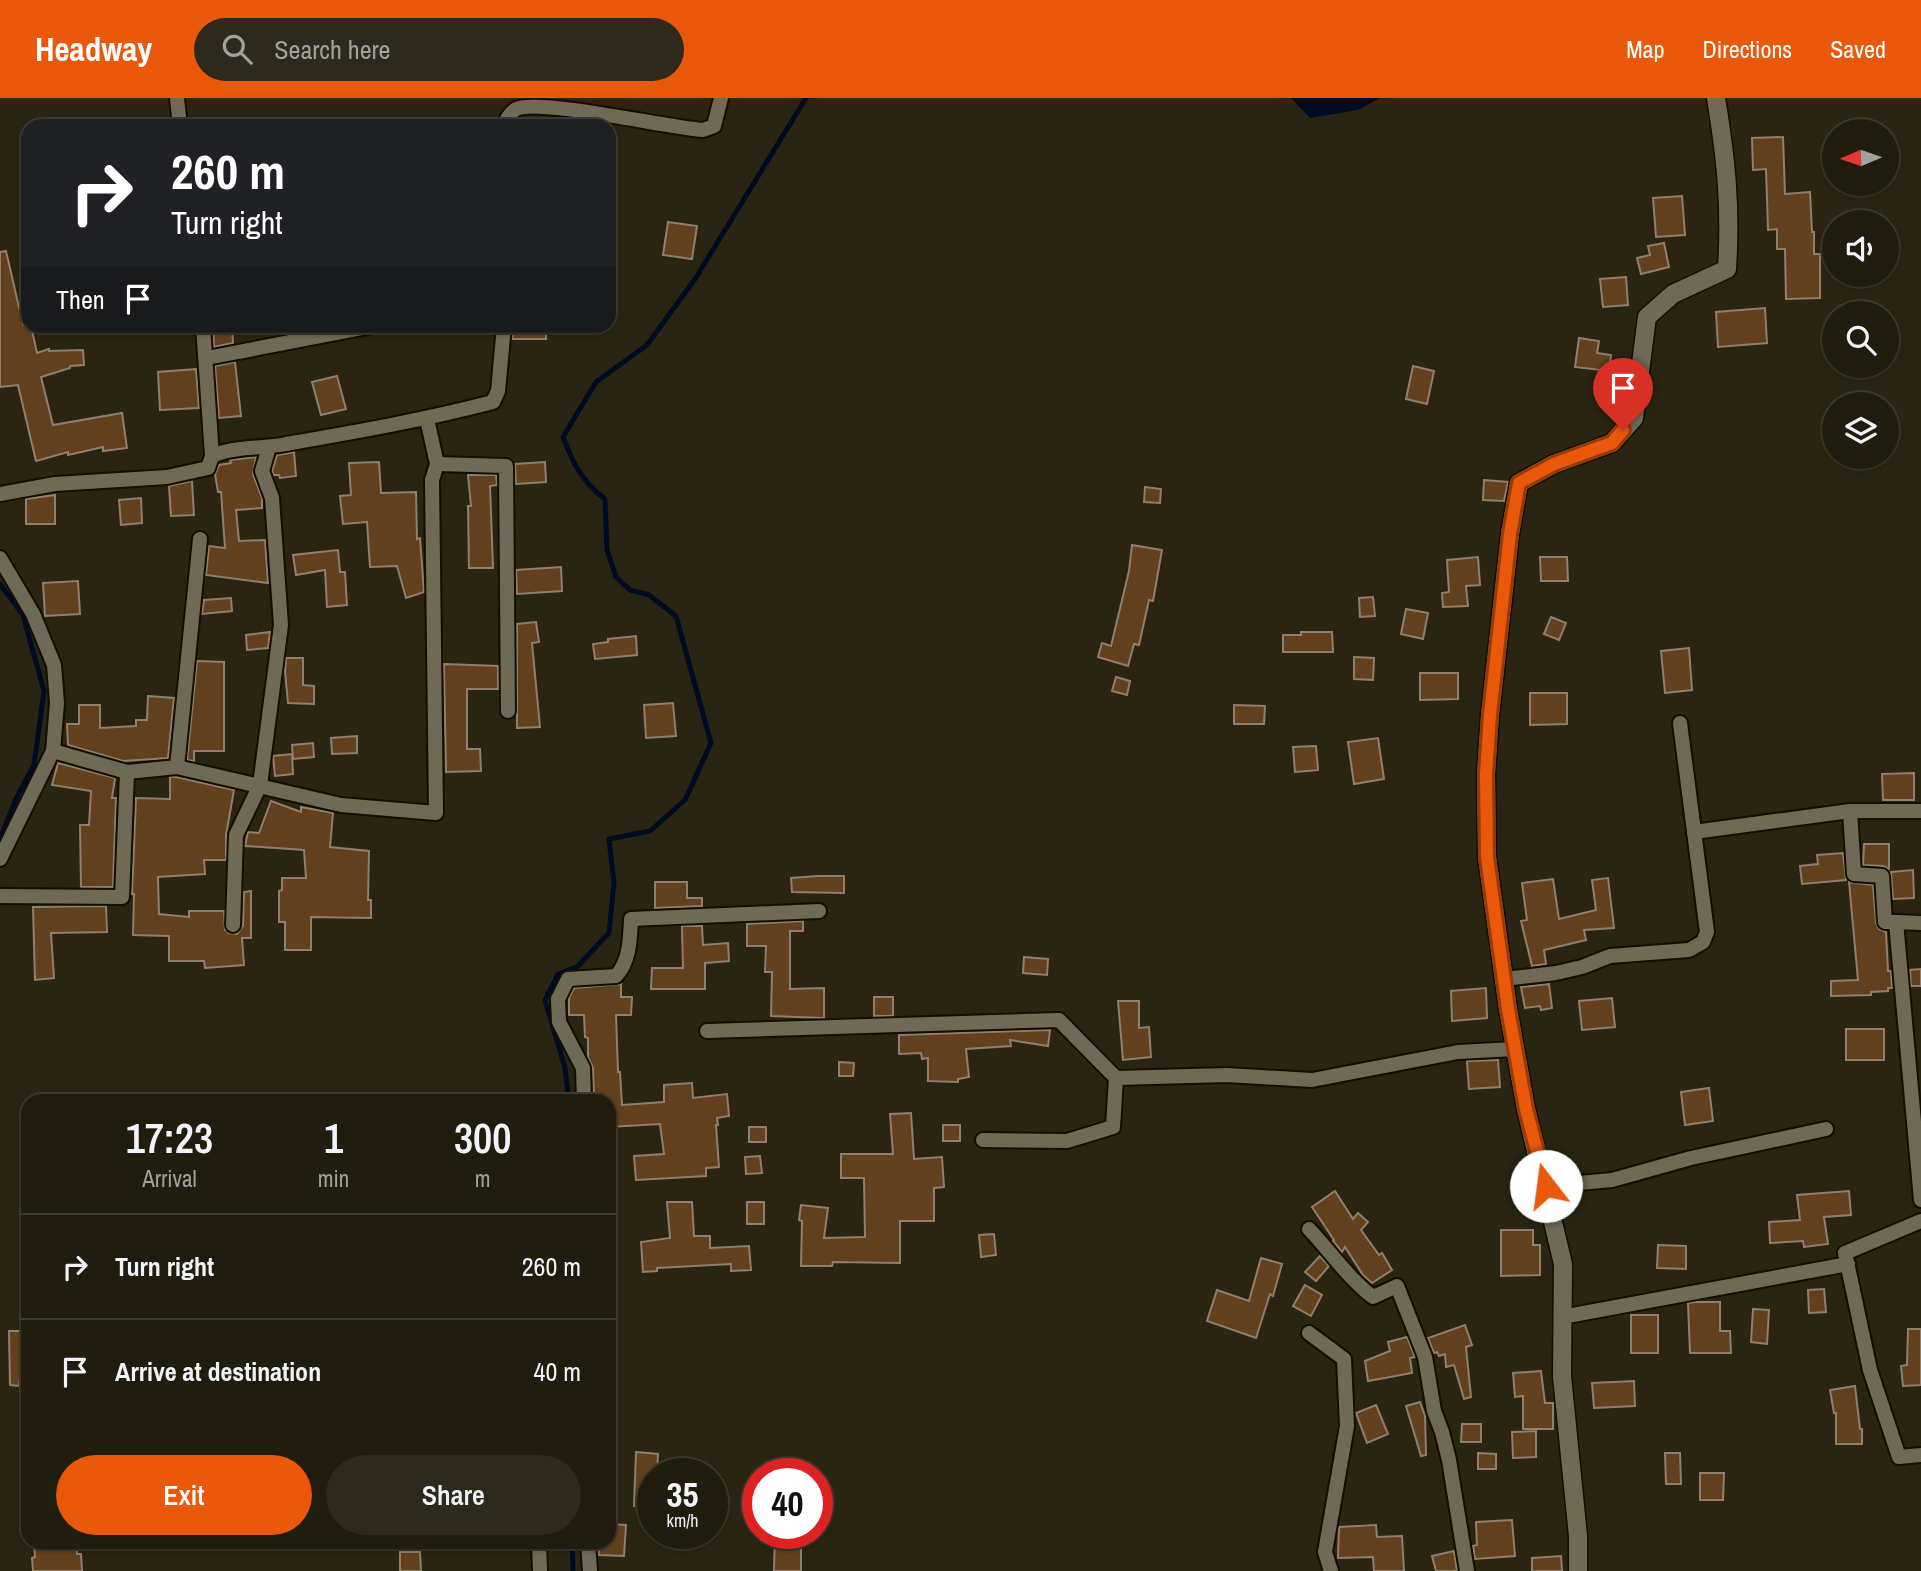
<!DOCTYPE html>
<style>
body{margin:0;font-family:"Archivo Narrow",sans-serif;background:#2d291c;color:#f1f3f6;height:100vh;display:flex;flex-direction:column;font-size:26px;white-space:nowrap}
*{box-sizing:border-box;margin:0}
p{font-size:23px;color:#a2a19e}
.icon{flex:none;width:38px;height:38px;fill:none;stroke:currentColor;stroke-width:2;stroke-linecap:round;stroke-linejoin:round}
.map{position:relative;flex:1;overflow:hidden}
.sheet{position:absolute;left:21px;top:996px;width:595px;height:455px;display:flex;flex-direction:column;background:#201c0e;border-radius:21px;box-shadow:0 2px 5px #0004,0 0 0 2px #3d3a2e}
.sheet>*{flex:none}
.guide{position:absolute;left:21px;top:21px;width:595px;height:214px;border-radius:21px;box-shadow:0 2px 5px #0004,0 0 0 2px #3d3a2e;background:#202124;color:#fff;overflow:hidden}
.needle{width:46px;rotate:268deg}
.fabs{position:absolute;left:1822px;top:21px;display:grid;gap:14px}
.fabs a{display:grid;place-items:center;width:77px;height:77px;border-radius:50%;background:#201c0e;box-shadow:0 2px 5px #0004,0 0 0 2px #3d3a2e;font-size:35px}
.speed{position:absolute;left:637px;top:1360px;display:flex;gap:14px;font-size:35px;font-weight:700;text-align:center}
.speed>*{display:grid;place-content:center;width:91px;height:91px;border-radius:50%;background:#201c0e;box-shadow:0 2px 5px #0004,0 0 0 2px #3d3a2e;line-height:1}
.speed small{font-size:18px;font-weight:400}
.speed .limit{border:10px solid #d22;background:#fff;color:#111}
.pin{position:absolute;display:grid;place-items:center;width:60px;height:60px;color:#fff;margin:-72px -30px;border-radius:50% 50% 50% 0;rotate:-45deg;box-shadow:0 0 7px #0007}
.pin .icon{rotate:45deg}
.me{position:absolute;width:77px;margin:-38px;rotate:345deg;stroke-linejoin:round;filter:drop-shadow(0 0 5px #0008)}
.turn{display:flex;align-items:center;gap:24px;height:147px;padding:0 35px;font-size:32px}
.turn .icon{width:91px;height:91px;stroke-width:2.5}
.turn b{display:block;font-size:49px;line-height:60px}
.then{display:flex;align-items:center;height:66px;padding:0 35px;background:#0003;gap:14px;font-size:26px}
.eta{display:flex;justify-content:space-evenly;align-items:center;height:119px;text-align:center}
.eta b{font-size:42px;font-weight:600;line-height:49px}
.button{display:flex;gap:14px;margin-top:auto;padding:14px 35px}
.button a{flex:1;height:80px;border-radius:42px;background:#ea580c;color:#fff;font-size:28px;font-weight:600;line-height:80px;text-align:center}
.button a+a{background:#2d291c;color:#f1f3f6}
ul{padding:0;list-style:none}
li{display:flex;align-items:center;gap:21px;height:105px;padding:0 35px;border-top:2px solid #3d3a2e}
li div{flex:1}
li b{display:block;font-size:26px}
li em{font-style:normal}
header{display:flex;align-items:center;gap:42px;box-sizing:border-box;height:98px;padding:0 35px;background:#ea580c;color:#fff}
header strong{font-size:33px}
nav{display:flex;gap:38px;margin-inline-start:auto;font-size:24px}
.search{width:490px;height:63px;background:#2d291c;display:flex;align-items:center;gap:18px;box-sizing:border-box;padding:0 24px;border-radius:38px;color:#a2a19e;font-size:26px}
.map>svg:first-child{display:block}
.water{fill:#000b22}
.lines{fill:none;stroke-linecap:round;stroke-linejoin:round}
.stream{stroke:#000b22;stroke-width:5}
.building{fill:#623f1d;stroke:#907e6e;stroke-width:2}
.minor-casing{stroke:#120e00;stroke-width:18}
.tertiary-casing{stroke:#120e00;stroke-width:21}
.minor{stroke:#6f6a55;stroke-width:14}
.tertiary{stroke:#6f6a55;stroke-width:18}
.route-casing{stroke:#983908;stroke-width:18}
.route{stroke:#ea580c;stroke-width:12}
</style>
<header>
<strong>Headway</strong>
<div class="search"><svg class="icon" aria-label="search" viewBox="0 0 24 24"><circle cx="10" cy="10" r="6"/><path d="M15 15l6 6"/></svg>Search here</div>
<nav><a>Map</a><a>Directions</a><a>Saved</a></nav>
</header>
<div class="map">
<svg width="1921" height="1473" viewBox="0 0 1921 1473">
<rect width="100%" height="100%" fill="#2a2512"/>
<path class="water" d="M1291,0H1380L1358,12L1310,20Z"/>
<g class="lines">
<g class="stream">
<path d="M0,486L23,517L44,593L34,667L16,701L0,741"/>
<path d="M569,1003L565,970L545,902L558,876L577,869L609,835L614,785L609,741L650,733L685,702L711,645L676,518L649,497L630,492L616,479L607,452L605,401C582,384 573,365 563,339L596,284L647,247L695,181L806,0"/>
<path d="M572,1444L573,1473"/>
</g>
</g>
<g class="building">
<path d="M1783,39L1785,96L1810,94L1812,134H1814V156H1820V200L1786,201L1785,151H1777V131L1768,132L1766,71L1753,72L1752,40Z"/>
<path d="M1682,98L1685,137L1656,139L1653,100Z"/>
<path d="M668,124L697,128L692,161L663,157Z"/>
<path d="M1664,145L1669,169L1641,176L1637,160L1650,157L1648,148Z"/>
<path d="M6,153L23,227L28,225L31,228L37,255L49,251V253L83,252L84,267L70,268V270L41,279L53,327L122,315L127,350L103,353V349L68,357V354L36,363L18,287L0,289V154Z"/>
<path d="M1626,179L1628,207L1603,209L1600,181Z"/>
<path d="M1765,210L1767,245L1718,249L1716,214Z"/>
<path d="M213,228H232L233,245L214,249Z"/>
<path d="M514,228H546V241H512Z"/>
<path d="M1579,240L1599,243L1597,255L1611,257L1609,273L1575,269Z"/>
<path d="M235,264L241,318L219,320L215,268Z"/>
<path d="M1413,268L1434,273L1427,306L1406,301Z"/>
<path d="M196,271L199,310L160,312L158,274Z"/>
<path d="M337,278L346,311L321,317L312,284Z"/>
<path d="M294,354L296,378L280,380L279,377H274L272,373L277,357Z"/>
<path d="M256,359L253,376L262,400V410L236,412L239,443L265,442L268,485L206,477L209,448L225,450L221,394H218L215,376L219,367L231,365L230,362Z"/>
<path d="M379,364L381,395L416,394L417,441L420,440L424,494L406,500L397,468L370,469L367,424L343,426L340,398L351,397L349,365Z"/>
<path d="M545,364L546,384L516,386L515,366Z"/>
<path d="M468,377H496L497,387L490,388L493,470H469L468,408H471Z"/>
<path d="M1484,382L1508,384L1504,403L1483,402Z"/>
<path d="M192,383L194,417L171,418L169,388Z"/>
<path d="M1145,389L1161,391L1160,405L1144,404Z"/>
<path d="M55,397V426H26V401Z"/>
<path d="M141,400L142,425L121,427L119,402Z"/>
<path d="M1132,447L1162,452L1153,503L1149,502L1139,547L1134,546L1128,568L1098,559L1102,545L1111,548L1129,473Z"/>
<path d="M338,452L340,474H345L347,507L327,509L325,472L296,477L293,457Z"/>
<path d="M1478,459L1480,487L1466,488L1468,508L1443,509L1442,495L1449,494L1447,462Z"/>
<path d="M1540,459H1567L1568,483H1541Z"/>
<path d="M561,469L562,493L517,496L516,472Z"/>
<path d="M78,483L80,516L45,518L43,485Z"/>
<path d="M1373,499L1375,518L1360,519L1359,500Z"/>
<path d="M231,500L232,513L202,516L204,502Z"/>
<path d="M1406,511L1428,515L1423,541L1401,536Z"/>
<path d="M1551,519L1566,525L1559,542L1544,536Z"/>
<path d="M536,524L539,544L532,545L540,629L517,630V526Z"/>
<path d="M270,534L268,550L247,552L246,537Z"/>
<path d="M1301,534H1332L1333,554H1283V537H1301Z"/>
<path d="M636,538L637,557L595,561L593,546L608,544V541Z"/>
<path d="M1689,550L1692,592L1665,595L1661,553Z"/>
<path d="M1354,559L1374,560L1373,582L1354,581Z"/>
<path d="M286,560H303V587L314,588V606L288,605L285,573Z"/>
<path d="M197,563L224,564V653H194V663L187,662Z"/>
<path d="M444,566L498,568V591H467V651H480L481,673L446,674Z"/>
<path d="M1420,575H1458V601L1420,602Z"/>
<path d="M1116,579L1130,583L1127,597L1112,593Z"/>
<path d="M1530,595H1567V626L1530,627Z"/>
<path d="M148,598L174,600L168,660L123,663L68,647L67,626H79V607H100V630L136,628V622H147Z"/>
<path d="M673,605L676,638L646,640L644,607Z"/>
<path d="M1234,607L1265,608L1264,626H1234Z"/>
<path d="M357,638V655L332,656L331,640Z"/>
<path d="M1378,640L1384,681L1354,686L1348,644Z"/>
<path d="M313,645L314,659L293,661L292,647Z"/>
<path d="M1316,648L1318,672L1295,674L1293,649Z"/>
<path d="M292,656L293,676L275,678L273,658Z"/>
<path d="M58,665L115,680L112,700H116L113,789H81L80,727H89L91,693L52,687Z"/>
<path d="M1914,675V702H1883L1882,676Z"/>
<path d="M170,679H176L234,692L226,737V762H204L205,776L158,779L159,816L189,819V813H224L225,832L229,835L237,836L243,828L244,794L251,793V840H242L244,867L205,870L204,863H169V838L133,837L134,796H132L136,700L170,701Z"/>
<path d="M271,703L301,714V709L333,715L330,749L369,753L368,802H371V820L311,819V852H285V824H279V793L282,792V780H306L304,752L245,748L248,734L259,735Z"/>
<path d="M1864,746H1889V771L1883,768L1863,767Z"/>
<path d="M1843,755L1846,782L1802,786L1800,768L1818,766L1817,757Z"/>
<path d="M1913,772L1914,800L1893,801L1891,774Z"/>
<path d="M818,778H844V795L792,794L791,780Z"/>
<path d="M1608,780L1614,830L1584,832L1586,842L1544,852L1546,866L1532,868L1521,823L1527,822L1522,785L1553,781L1559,821L1596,812L1592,782Z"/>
<path d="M655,784H687V800H702V808L655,810Z"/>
<path d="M1849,784L1873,787L1876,825L1879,831L1886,834L1888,873H1891L1892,890H1888V893L1871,894V897L1831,898V883L1858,882Z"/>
<path d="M106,808L107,834L51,835L54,880L35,882L33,809Z"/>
<path d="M803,823V833H790V891L824,890V920L771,918L772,874H765L766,848H747V826Z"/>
<path d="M682,828H702L703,847L728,845L729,863L705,865V891H651L652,870H683Z"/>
<path d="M1024,859L1048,861L1047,877L1023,875Z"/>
<path d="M1921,871V888H1911L1910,872Z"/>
<path d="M621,886V899H632L631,917H616L618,974H620L622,1007L664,1004V987L692,985L693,1000L727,996L729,1018L717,1020L718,1027H716L719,1069L706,1070V1078L636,1082L634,1058L664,1056L660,1026L609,1029V1003H594L593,970L588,959V940L585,939L584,917H569V900L574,890Z"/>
<path d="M1549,886L1552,910L1541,912L1540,908L1525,910L1521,889Z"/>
<path d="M1486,890L1487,920L1452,923L1451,893Z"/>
<rect x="874" y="899" width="19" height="19"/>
<path d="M1612,900L1615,929L1582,932L1579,903Z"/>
<path d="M1118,903H1139V930L1149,929L1151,959L1123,962Z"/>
<rect x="1846" y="931" width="38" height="31"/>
<path d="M1050,932L1048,948L1010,942L1011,948L966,951L969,979L958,981V984L928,983V960L922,961L921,955L899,956V937Z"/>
<path d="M1498,962L1500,989L1469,991L1467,963Z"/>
<path d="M839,964L854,965L853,978H839Z"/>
<path d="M1709,990L1713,1023L1685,1027L1681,994Z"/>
<path d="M911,1015L914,1061L942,1059L944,1089L934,1090V1123H900V1165L833,1164L832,1168H801L802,1123L799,1122L801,1107L828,1110L824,1140L865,1139L864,1080H841V1056H893L890,1016Z"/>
<rect x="943" y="1027" width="17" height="16"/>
<rect x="749" y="1029" width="17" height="15"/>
<path d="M760,1058L762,1075L746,1076L745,1059Z"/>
<path d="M1335,1093L1353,1121L1358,1115L1368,1124L1361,1132L1379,1157L1382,1155L1392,1172L1372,1185L1363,1177L1345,1149L1342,1154L1333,1143L1334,1142L1312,1109Z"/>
<path d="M1849,1093L1851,1117L1824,1119L1828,1146L1804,1149L1803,1143L1770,1145L1769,1124L1800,1122L1797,1097Z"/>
<path d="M667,1104H692L694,1138H710V1150L749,1148L751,1172L731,1173V1166L657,1170V1173L643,1174L641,1144L670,1140Z"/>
<rect x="747" y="1104" width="17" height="22"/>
<path d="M1501,1132H1533V1147H1540V1177L1501,1178Z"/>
<path d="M994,1136L996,1157L981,1159L979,1137Z"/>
<path d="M1658,1147L1686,1148V1171L1657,1170Z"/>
<path d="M1320,1158L1329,1168L1316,1183L1305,1174Z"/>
<path d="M1261,1160L1282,1166L1273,1198L1270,1196L1256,1240L1207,1223L1217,1192L1249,1203Z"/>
<path d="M1305,1187L1322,1197L1311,1218L1293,1208Z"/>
<path d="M1824,1191L1826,1214L1809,1215L1808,1192Z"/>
<path d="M1695,1204H1720V1233H1730L1731,1255H1690L1688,1205Z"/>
<path d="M1753,1211L1769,1212L1767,1246L1751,1244Z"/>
<rect x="1631" y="1217" width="27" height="38"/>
<path d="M1465,1227L1472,1247L1466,1249L1471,1299L1464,1301L1454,1267L1446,1269L1445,1256L1439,1258L1437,1254L1434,1255L1428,1240Z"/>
<path d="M1908,1231H1921V1287L1903,1288L1901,1268L1907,1267Z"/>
<path d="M9,1233H28V1256H23L19,1288L10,1287Z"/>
<path d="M1407,1239L1415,1259L1410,1260L1412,1275L1368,1283L1365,1263L1390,1253L1388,1244Z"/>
<path d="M1541,1273L1545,1305H1553V1331H1523V1298L1515,1299L1513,1275Z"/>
<path d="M1634,1283L1635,1308L1594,1310L1592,1285Z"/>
<path d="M1855,1288L1860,1331H1862V1346H1836V1315H1834L1830,1292Z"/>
<path d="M1420,1304L1425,1318L1426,1357L1421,1358L1406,1308Z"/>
<path d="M1376,1307L1388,1336L1367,1345L1356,1315Z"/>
<path d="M1462,1326H1481V1344H1461Z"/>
<path d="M1536,1333V1359L1513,1360L1512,1334Z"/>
<path d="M636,1354L658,1356L657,1374L653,1373V1408H634Z"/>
<path d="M1478,1355L1496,1356V1371H1478Z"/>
<path d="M1665,1355H1680L1681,1386H1666Z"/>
<path d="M1700,1375H1724L1723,1402H1700Z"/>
<path d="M1512,1422L1515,1458L1475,1461L1473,1448L1477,1447L1476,1424Z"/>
<path d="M609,1426L626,1427L624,1458L599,1457L598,1444H609Z"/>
<path d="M1376,1427L1377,1439L1402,1438L1404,1473H1374L1373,1459L1338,1460L1339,1429Z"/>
<path d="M775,1435H801V1473H774Z"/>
<path d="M34,1444H76L77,1456H81L82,1473H33L32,1460L35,1459Z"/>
<path d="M1454,1453L1457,1473H1436L1432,1458Z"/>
<path d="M400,1454H420L421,1473H400Z"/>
<path d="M1561,1458L1562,1473H1532V1460Z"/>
</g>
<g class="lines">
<g class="minor-casing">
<g id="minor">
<path d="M177,0L180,28"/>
<path d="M504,28C506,22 510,15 516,11C538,0 670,30 703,32L714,28L721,0"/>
<path d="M203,228L212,358"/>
<path d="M207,260L373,228"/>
<path d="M437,366L506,368L508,613"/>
<path d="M0,396L55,386L167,379L208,370L212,358C234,348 261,351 286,346C355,334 424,322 493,304L498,293L504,228"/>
<path d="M0,460L33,516L54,567L57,605L53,653L0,761"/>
<path d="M53,653L127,674L177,669L341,707L436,715L432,382L437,366L427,321"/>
<path d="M177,669L200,441"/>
<path d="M1850,713L1854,776L1882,778L1885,824H1896"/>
<path d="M1694,734L1850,713H1921"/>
<path d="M0,798L122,799L127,674"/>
<path d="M1921,825L1896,824L1921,1102"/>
<path d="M233,827L236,737L260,687L281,527L272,400L262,373L269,349"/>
<path d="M1504,881L1556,875L1582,869L1610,858L1689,852L1703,844L1707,834L1680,625"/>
<path d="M707,933L1059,922L1116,980"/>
<path d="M584,1003L583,970L559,924L558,901L568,881L616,878C630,863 630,841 631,821L819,813"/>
<path d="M983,1042L1067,1043L1113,1029L1116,980L1227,977L1312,982L1458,954L1515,951"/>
<path d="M1546,1088L1612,1082L1691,1060L1826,1031"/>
<path d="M1921,1123L1845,1155L1870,1272L1899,1359L1921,1357"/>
<path d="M1309,1131C1330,1153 1348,1180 1373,1199L1397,1188L1425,1259L1434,1313L1442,1334L1449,1362L1467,1473"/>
<path d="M1562,1219L1848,1166"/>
<path d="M1309,1235L1344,1261L1347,1328L1325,1454L1331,1473"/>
<path d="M539,1444L540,1473"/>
<path d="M588,1444L590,1473"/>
</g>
</g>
<g class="tertiary-casing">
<path id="tertiary" d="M1578,1473V1438L1562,1278L1563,1166L1526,1011L1508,911L1487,759L1486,676L1490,617L1510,436L1519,385L1554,366L1612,345L1634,320L1647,219L1673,196L1727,171C1731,108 1726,61 1716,0"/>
</g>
<use href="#minor" class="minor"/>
<use href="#tertiary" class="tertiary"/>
</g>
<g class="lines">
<g class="route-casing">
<path id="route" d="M1546,1088L1526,1011L1508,911L1487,759L1486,676L1490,617L1510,436L1519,385L1554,366L1612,345L1623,332"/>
</g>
<use href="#route" class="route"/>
</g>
</svg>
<div class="fabs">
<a><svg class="needle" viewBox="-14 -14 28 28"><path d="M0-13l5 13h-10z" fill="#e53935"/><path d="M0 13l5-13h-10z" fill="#a2a19e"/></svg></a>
<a><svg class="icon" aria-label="sound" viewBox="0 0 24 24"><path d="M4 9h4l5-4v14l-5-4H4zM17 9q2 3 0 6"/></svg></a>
<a><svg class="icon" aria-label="search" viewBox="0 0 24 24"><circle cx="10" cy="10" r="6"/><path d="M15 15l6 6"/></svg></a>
<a><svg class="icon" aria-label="layers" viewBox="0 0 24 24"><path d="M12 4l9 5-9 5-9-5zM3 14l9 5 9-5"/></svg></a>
</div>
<div class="speed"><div>35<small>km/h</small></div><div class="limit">40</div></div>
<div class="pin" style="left:1623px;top:332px;background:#d93025"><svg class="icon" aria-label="arrive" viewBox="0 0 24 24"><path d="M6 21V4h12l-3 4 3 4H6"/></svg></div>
<svg class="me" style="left:1546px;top:1088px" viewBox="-20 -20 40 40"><circle r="19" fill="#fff"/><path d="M0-13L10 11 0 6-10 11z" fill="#ea580c"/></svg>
<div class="guide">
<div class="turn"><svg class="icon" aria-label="right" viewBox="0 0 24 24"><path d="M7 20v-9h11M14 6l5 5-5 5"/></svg><div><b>260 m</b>Turn right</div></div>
<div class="then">Then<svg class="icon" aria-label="arrive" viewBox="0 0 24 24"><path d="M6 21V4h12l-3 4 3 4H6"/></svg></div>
</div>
<section class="sheet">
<div class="eta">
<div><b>17:23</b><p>Arrival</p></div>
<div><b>1</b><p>min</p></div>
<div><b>300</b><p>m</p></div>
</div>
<ul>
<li><svg class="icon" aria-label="right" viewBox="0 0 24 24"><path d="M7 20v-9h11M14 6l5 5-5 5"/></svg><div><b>Turn right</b></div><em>260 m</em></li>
<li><svg class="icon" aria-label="arrive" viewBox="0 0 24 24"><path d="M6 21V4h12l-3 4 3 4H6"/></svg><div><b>Arrive at destination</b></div><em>40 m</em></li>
</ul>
<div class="button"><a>Exit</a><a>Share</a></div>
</section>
</div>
